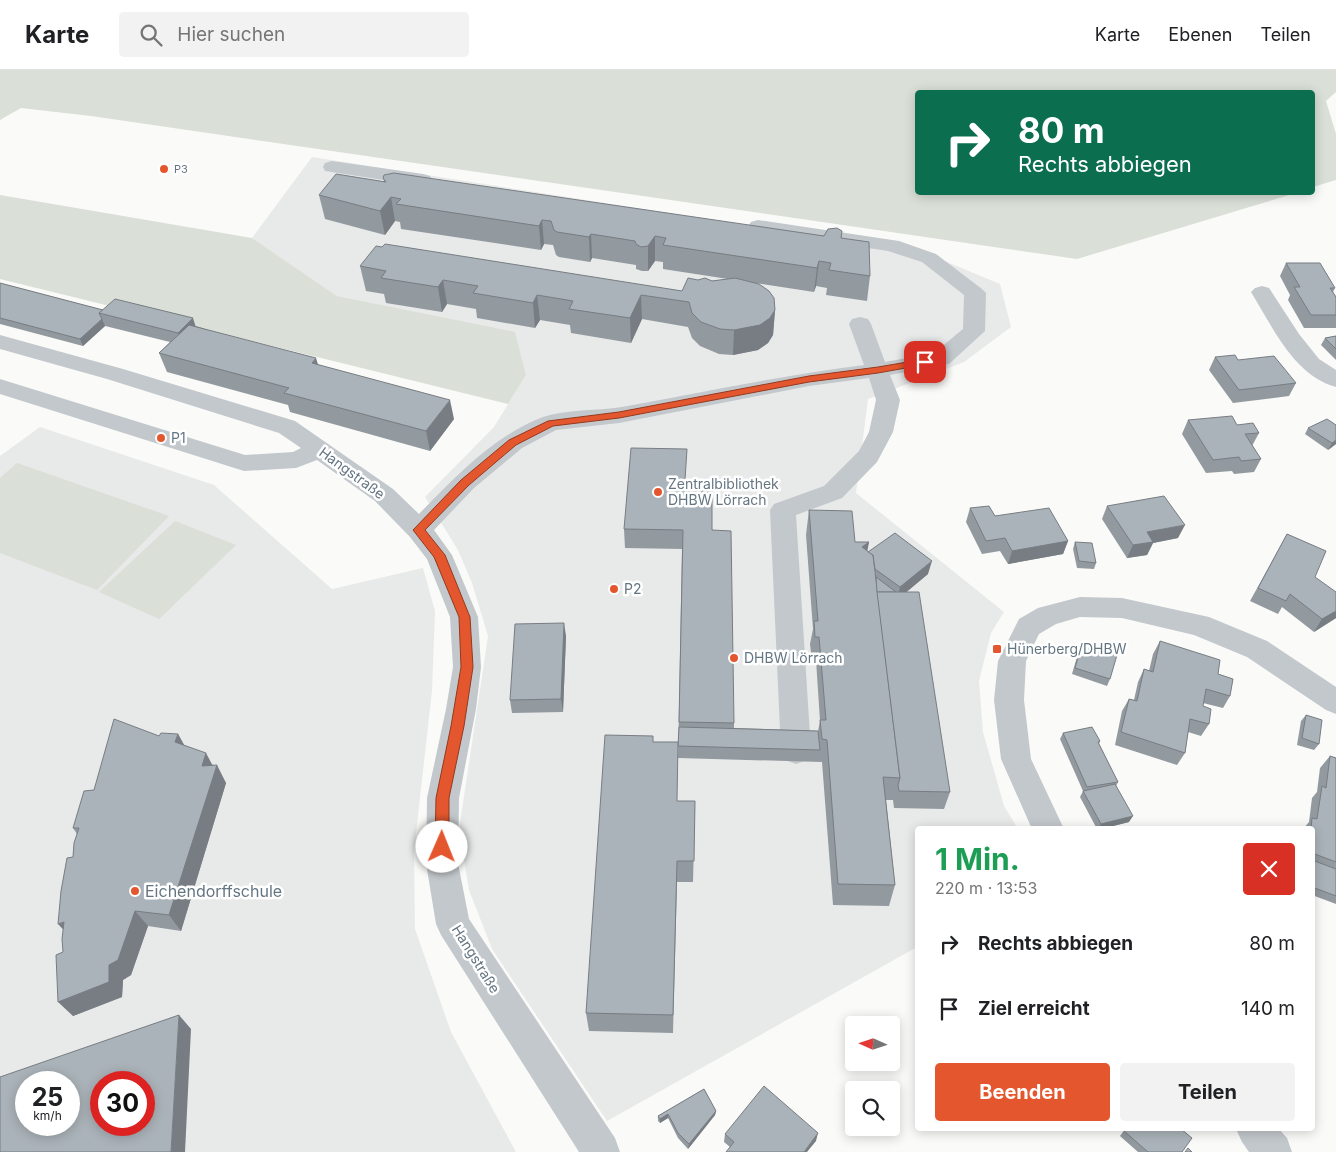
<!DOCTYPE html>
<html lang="de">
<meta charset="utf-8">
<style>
body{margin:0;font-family:Inter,sans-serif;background:#f2f2f2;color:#202124;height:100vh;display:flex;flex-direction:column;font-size:19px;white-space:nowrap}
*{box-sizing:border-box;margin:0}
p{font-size:16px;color:#757577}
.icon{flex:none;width:28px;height:28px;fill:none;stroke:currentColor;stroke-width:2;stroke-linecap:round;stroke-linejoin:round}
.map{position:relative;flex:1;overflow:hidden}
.side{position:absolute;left:915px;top:756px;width:400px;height:305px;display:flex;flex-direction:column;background:#fff;border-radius:5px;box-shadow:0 2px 12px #0003}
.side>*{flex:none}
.banner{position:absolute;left:915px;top:20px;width:400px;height:105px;border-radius:5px;box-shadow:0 2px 12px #0003;background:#0b6e4f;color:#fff;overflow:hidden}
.needle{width:32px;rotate:273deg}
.tools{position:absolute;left:845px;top:946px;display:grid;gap:10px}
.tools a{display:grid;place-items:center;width:55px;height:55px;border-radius:5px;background:#fff;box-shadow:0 2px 12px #0003;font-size:25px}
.speed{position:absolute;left:15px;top:1001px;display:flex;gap:10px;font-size:25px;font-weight:700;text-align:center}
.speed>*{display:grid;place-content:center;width:65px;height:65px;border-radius:50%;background:#fff;box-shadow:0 2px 12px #0003;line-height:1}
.speed small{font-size:12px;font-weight:400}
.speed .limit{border:8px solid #d22;background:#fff;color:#111}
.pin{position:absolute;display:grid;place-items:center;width:42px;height:42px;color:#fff;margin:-21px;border-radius:10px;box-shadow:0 2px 8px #0006}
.me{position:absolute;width:55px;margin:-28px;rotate:1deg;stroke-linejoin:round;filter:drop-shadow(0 0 4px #0008)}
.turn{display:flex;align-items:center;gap:18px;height:105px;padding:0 20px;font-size:22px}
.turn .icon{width:65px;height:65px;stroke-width:2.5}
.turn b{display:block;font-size:35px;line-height:42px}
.round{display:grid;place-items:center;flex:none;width:52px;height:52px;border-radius:5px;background:#f2f2f2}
.head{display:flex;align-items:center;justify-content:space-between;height:85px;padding:0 20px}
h1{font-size:30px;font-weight:700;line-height:38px;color:#1e9e55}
.button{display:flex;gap:10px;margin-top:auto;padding:10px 20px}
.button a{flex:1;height:58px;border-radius:5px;background:#e4572e;color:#fff;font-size:20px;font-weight:700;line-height:58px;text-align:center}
.button a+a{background:#f2f2f2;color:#202124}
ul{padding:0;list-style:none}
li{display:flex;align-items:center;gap:15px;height:65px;padding:0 20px}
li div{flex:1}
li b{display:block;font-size:19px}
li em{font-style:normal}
header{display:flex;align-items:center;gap:30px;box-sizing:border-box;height:70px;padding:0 25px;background:#fff;border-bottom:1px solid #e0e0e0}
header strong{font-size:24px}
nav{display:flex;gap:28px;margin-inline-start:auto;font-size:18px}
.search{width:350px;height:45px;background:#f2f2f2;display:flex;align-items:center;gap:12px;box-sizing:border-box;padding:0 18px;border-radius:5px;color:#757577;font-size:19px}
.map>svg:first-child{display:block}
.built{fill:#e8e9e9;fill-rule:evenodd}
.green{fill:#dadfd7}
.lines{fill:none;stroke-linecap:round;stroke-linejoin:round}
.minor{fill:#c3c8cc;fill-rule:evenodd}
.wall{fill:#929a9f}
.shaded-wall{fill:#777d82}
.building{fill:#aab3b9;stroke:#777d82;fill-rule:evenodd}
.route{fill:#e4572e;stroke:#94391e}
.poi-dot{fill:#e4572e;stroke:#fff;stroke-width:2}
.labels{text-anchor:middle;stroke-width:5;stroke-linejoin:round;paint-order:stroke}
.far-poi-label{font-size:11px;fill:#657683;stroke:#fff;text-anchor:start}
.poi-label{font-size:14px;fill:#657683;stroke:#fff;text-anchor:start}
.street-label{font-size:14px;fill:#657683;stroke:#fff}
.near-poi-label{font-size:16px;fill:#657683;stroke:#fff;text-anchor:start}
</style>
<header>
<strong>Karte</strong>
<div class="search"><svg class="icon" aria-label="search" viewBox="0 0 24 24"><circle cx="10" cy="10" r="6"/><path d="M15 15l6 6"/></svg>Hier suchen</div>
<nav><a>Karte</a><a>Ebenen</a><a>Teilen</a></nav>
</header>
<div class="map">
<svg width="1336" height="1082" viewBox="0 0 1336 1082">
<rect width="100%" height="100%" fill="#fafaf8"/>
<g class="built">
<path d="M312,87L925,183L1000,214L1011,257L964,292L868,329L856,423L1004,542L991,563L979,611L983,662L1004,736L1018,759H918L917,877L607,1051L492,879L469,820L459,760L488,566L472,513L458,480L425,427L494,357L526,305L515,263L337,226L252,168Z"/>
<path d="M40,357L214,415L332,519L423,498L435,541L432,621L414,781L415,859L451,962L516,1082H0V386ZM26,1012H69V1055H26ZM101,1012H144V1055H101Z"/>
</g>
<g class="green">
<path d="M0,0H1336V22L1326,31L1336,64V110L1313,117L1312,22H918V122L1296,123L1077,189L91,46L21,38L0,50Z"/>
<path d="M0,125L252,168L337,226L515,262L526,305L508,334L0,209Z"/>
<path d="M17,393L169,446L97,520L0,483V408Z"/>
<path d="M175,451L236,475L159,549L99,522Z"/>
</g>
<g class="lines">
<g class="minor">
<path d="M332,91L423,104L430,106L432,110L430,114L423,116L325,101L323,97L325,93Z"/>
<path d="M758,150L899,171L936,184L982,219L986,223L985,261L949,294L890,305L900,330L893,362L877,392L842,428L796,445L811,681L807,690L796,694L785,690L781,681L770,440L774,434L824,416L859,381L869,362L876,330L869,308L809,316L619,353L556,360L522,378L474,418L434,460L452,485L478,547L481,597L476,639L459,728L458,793L469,849L615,1068L620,1082H579L441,865L436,854L426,793L427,728L446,639L453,597L450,547L427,489L410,467L375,431L317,390L296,398L244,401L0,324V309L245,385L293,382L301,378L279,363L107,309L0,279V265L123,299L295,351L393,419L419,444C455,407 493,366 543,347C566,339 597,341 622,337C702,323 782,305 864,295L849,254L852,249L860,247L868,249L871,254L885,292L934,283L963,259L964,225L922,192L888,181L751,160L748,156L751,152Z"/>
<path d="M1262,216L1269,218L1299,264L1319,289L1336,300V317C1294,306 1272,256 1251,222L1255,218Z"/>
<path d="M1080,527L1122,528L1209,547L1267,571L1336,617V644L1326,640L1247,587L1194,565L1122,548L1080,547L1056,554L1039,564L1026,591L1024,630L1031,689L1064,759H1032L1001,689L994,630L998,591L1019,549L1038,538Z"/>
<path d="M1236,1059H1279L1287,1068L1292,1082H1249L1242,1072Z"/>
</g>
</g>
<g class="wall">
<path d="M383,108L841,168L870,206L867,231L826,225L827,218L816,216L814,222L755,213L775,240L773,265L768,273L758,280L733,285L719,284L700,276L692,268L688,257L642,249L631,273L571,263L570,255L540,250L535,258L477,248L476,239L447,234L442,242L386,233L384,224L366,221L360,196L682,221L698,210L712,211L728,209L663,199V192L655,191L648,201H642L636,199V195L592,188L590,192L559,187L556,185L553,175L544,174L541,180L401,159L400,152L395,151L385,165L325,149L319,125L384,111Z"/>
<path d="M1286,193L1335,218L1333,222L1336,227V258H1304L1288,230L1290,225L1280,206Z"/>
<path d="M0,213L103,240L196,256L319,295L454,349L430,381L290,342L288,335L167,302L159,283L170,272L105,256L83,276L0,254Z"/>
<path d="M1336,266V290L1321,275L1325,268Z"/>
<path d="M1215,287L1238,290L1296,313L1289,326L1233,333L1209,300Z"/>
<path d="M1188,350L1237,355L1259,363L1252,376L1261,389L1254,402L1234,404L1232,401L1206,403L1182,364Z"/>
<path d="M1308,358L1336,374L1328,380L1305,364Z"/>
<path d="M686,410L712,460L734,653V658L818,661L820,651L816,590L812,591L810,574L813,559L806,465L809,440L855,472H869L867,481L928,504L906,522L950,722L944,739L894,738L893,730H886L895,815L889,836L833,835L822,692L678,688L682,479L625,478L624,459Z"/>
<path d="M1107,436L1178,468L1153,473L1147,485L1127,488L1102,449Z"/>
<path d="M970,438L1068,471L1063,484L1008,494L1000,481L982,484L966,452Z"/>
<path d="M1287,464L1315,507L1336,548L1314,562L1282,537L1278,544L1250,531Z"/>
<path d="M1075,472L1096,493L1094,499L1077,498L1073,479Z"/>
<path d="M566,566L563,642L512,643L510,630Z"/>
<path d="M1160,571L1218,604L1230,626L1223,638L1203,633V636L1209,654L1201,666L1188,662L1185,683L1177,695L1115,675L1122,641L1129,629L1134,630L1138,612L1144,599L1149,601L1153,584Z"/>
<path d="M1082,574L1110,609L1107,616L1072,604L1079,580Z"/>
<path d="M1306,645L1319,674L1314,680L1297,675L1301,651Z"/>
<path d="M1063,663L1100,671L1099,674L1118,712L1116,716L1129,752L1101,759H1097L1080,727L1083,721L1060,669Z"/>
<path d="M178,664L184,675L213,695L226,713L181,861L148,856L131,905L123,910L122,927L73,946L63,882L73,787L77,764L73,758L94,720Z"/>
<path d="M653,672L677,731H695L693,812H677L673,963L589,961L586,943Z"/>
<path d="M1330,686L1336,688V834L1312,825V759H1303L1309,752L1312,728L1317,722L1320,698Z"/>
<path d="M704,1019L716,1041L715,1045L688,1079L678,1068L668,1048L660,1053L658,1051V1046Z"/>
<path d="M1125,1059H1181L1182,1082H1138L1120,1066Z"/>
<path d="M725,1064L816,1071L730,1077L724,1072Z"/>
</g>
<g class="shaded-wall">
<path d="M391,127L395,151L385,165L380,141Z"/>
<path d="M542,150L544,174L541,180L539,156Z"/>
<path d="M591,164L592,188L590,192L589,167Z"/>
<path d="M655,166V191L648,201V176Z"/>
<path d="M819,191L816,216L814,222L817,198Z"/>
<path d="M443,210L447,234L442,242L438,217Z"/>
<path d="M537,225L540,250L535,258L533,233Z"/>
<path d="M641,225L642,249L631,273L630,248Z"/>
<path d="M775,240L773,265L768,273L758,280L733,285L734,260Z"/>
<path d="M193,248L197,261L183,276L178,263Z"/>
<path d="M102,249L105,256L83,276L80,269Z"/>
<path d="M316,288L322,307L312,293Z"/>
<path d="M450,330L454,349L430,381L426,361Z"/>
<path d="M1336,370V374L1328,380L1332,373Z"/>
<path d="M1185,455L1178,468L1153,473L1147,485L1127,488L1133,475L1147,462Z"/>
<path d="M1068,471L1063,484L1008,494L1012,481Z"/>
<path d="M869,472L865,492L862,477Z"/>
<path d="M932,491L928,504L897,530L900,517Z"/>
<path d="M1336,541V548L1314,562L1322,549Z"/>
<path d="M564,553L566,566L563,642L561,629Z"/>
<path d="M178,664L188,682L175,672Z"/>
<path d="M206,683L215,700L217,695L226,713L181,861L169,845L202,696Z"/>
<path d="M1133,746L1129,752L1101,759H1098L1101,754Z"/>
<path d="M135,841L148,856L131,905L123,910L122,927L73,946L58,932L109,895Z"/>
<path d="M64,852L72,869L58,854Z"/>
<path d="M179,945L191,959L185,1082H171Z"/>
<path d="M716,1041L715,1045L688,1079L689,1074Z"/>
<path d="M668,1044V1048L660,1053V1049Z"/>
<path d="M818,1063L816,1071L807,1082H804Z"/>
</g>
<g class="building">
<path d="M394,103L824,166L828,159L837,158L842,161L841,168L869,172L870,206L829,200L831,193L819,191L817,198L663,175L666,168L655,166L648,176L641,177L636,174L635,171L591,164L589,167L557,162L554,160L551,151L542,150L539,156L396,134L401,129L391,127L380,141L319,125L336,104L386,112L383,108L384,105Z"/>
<path d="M385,174L682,221L688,208L698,210L705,208L712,211L735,208L759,214L769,221L774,228L775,240L770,248L760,255L734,260L720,259L701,252L692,243L689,232L641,225L630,248L569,239L573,231L537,225L533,233L473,223L478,216L443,210L438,217L381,208L386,201L360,196L376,176L382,177Z"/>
<path d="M1286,193H1320L1335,218H1330L1336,227V245H1311L1294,217H1300Z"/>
<path d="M0,213L103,240L99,243L102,249L80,269L0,248Z"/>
<path d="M115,229L193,248L178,263L99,243Z"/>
<path d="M189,255L316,288L312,293L450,330L426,361L284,323L289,318L159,283Z"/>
<path d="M1336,266V279L1325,268Z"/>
<path d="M1235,285L1238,290L1274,286L1296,313L1239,320L1215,287Z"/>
<path d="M1232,346L1237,355L1253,353L1259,363L1245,364L1261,389L1241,391L1239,387L1213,390L1188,350Z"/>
<path d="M1327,349L1336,355V370L1332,373L1308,358Z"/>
<path d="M631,378L687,379L685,410L712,411V460L731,461L734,653L679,652L683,460L624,459Z"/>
<path d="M1164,426L1185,455L1147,462L1153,472L1133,475L1107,436Z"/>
<path d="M989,436L995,446L1049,438L1068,471L1012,481L1005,468L986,471L970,438Z"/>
<path d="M809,440L852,441L855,472H869L862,477L873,485L900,708L883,707L895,815L838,814L827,670L822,669L820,650H826L819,567H815L814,551H818Z"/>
<path d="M895,463L932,491L900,517L875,499L873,485L868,482Z"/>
<path d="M1287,464L1326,481L1315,507L1336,522V541L1322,549L1290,524L1286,531L1258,518Z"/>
<path d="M1075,472L1092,473L1096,493L1079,491Z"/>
<path d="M876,507L896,522H877Z"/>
<path d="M877,522H919L950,722L899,721L898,715L900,708Z"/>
<path d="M564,553L561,629L510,630L515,554Z"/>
<path d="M1160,571L1220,590L1218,604L1233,609L1230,626L1206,619L1203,636L1211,639L1209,654L1190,649L1185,683L1121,662L1129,629L1137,631L1144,599L1153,602Z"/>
<path d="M1082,574L1117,585L1110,609L1075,598Z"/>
<path d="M1306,645L1322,650L1319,674L1302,668Z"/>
<path d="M114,649L159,666L161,663L178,664L175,672L206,683L202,696L217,695L169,845L135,841L118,890L109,895V912L58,932L56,885L63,882L62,869L64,852L58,854L61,821L67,788L73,787L74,773L79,758H73L84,721L94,720Z"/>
<path d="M679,657L818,661L820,680L678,676Z"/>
<path d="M1092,657L1100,671L1098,672L1118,712L1087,717L1063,663Z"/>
<path d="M605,665L653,666V672H678L677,731H695L694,791H677L673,945L586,943Z"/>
<path d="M1330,686L1336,688V792L1312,783V759H1311L1312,748L1317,749L1322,716L1326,718Z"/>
<path d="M1115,714L1133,746L1101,754L1083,721Z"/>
<path d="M1312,790L1336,799V826L1312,817Z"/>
<path d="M179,945L171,1082H0V1007ZM26,1012H69V1055H26ZM101,1012H144V1055H101Z"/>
<path d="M764,1016L818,1063L804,1082H726L734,1072L725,1064Z"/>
<path d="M704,1019L716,1041L689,1074L678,1063L668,1044L660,1049L658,1046Z"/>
<path d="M1126,1059H1181L1192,1068L1182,1082H1148L1124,1061Z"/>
<path d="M1188,1078L1192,1082H1185Z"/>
</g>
<path class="route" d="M925,289L930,292L928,294L878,303L809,312L619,348L553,356L516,375L469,415L425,460L445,485L470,547L473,597L464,656L449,728V777L447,781L442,783L437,781L435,777L436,728L451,656L461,597L459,547L434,487L413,460L461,410L509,370L548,351L619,342L809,306L878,297Z"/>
<g class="poi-dot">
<circle cx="164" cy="99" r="5"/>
<circle cx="161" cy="368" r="5"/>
<circle cx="658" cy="422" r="5"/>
<circle cx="614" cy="519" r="5"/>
<rect x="992" y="574" width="10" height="10" rx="2.5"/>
<circle cx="734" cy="588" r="5"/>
<circle cx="135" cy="821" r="5"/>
</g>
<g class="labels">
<g class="far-poi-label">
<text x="174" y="103">P3</text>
</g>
<g class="poi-label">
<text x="171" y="373">P1</text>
<text x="668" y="419">Zentralbibliothek<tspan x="668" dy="16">DHBW Lörrach</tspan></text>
<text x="624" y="524">P2</text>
<text x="1007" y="584">Hünerberg/DHBW</text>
<text x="744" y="593">DHBW Lörrach</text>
</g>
<g class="street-label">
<text transform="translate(352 403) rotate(36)" y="5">Hangstraße</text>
<text transform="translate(476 889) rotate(58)" y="5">Hangstraße</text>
</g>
<g class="near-poi-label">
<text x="145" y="827">Eichendorffschule</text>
</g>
</g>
</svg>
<div class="tools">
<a><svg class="needle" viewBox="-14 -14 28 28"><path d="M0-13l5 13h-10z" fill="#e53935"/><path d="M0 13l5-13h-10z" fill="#757577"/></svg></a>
<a><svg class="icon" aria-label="search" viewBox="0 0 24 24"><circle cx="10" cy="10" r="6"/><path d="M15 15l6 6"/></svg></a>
</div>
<div class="speed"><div>25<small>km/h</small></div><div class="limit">30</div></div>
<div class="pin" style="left:925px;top:292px;background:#d93025"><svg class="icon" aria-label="arrive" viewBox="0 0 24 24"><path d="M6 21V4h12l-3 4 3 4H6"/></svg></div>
<svg class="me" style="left:442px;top:777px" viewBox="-20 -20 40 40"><circle r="19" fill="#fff"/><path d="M0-13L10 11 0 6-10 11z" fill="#e4572e"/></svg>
<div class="banner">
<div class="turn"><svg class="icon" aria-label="right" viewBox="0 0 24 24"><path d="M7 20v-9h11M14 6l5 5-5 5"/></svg><div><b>80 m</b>Rechts abbiegen</div></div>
</div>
<section class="side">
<div class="head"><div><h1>1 Min.</h1><p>220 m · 13:53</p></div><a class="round" style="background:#d93025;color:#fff"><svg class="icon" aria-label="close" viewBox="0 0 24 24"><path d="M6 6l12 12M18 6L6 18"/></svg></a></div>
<ul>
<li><svg class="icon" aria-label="right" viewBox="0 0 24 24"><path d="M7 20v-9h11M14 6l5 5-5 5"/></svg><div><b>Rechts abbiegen</b></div><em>80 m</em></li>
<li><svg class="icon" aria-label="arrive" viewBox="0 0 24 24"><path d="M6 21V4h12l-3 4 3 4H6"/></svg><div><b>Ziel erreicht</b></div><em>140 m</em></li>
</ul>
<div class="button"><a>Beenden</a><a>Teilen</a></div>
</section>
</div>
